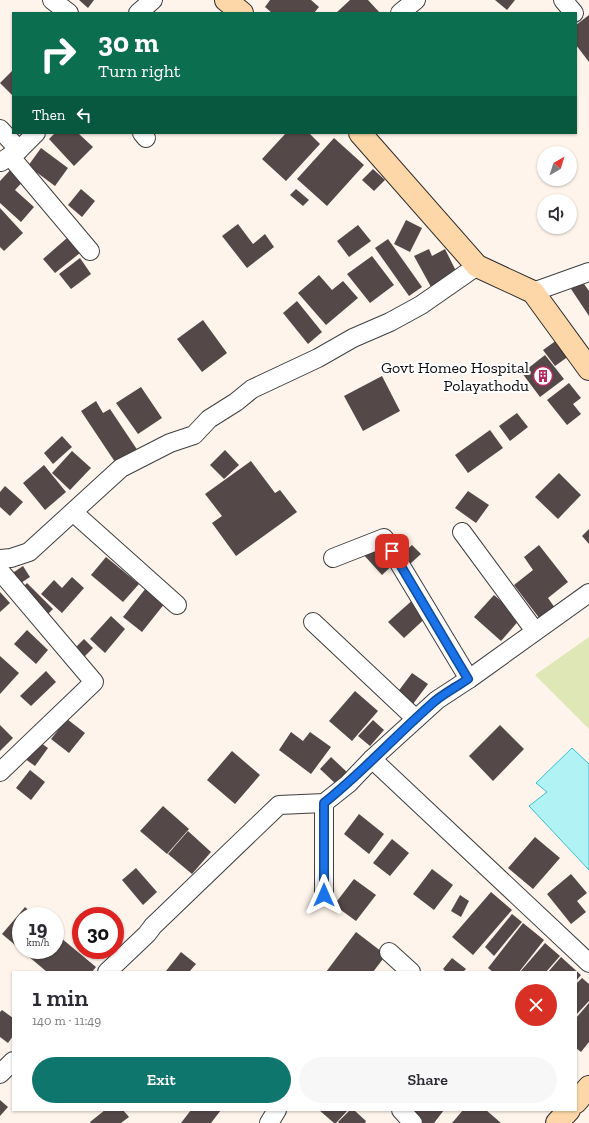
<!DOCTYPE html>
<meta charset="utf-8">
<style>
body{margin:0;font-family:"Zilla Slab",serif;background:#f7f7f7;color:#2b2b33;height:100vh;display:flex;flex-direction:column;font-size:15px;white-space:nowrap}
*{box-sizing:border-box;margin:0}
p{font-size:13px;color:#7c7c81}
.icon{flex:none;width:22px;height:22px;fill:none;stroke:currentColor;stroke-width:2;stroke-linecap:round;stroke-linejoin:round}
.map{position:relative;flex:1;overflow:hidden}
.side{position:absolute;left:12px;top:971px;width:565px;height:140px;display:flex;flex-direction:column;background:#fff;border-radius:0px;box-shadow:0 1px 3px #0004}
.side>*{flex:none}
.guide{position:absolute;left:12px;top:12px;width:565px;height:122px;border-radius:0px;box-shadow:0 1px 3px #0004;background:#0b6e4f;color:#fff;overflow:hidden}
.needle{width:26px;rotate:39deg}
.controls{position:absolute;left:537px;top:146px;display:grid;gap:8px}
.controls a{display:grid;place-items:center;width:40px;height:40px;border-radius:50%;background:#fff;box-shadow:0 1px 3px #0004;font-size:20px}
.speed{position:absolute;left:12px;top:907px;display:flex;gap:8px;font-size:20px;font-weight:700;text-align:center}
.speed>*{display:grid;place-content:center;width:52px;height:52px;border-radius:50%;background:#fff;box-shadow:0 1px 3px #0004;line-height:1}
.speed small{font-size:10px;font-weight:400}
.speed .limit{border:6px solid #d22;background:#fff;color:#111}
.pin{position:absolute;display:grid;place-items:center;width:34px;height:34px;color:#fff;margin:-17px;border-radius:8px;box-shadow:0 2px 6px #0006}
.me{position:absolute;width:44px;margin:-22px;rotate:0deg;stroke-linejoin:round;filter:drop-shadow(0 0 3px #0008)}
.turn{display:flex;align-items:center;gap:14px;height:84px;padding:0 20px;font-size:18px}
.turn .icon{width:52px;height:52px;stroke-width:2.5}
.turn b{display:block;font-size:28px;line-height:34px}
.then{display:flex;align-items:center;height:38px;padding:0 20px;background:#0003;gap:8px;font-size:15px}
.round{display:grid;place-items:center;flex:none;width:42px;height:42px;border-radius:21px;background:#f7f7f7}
.overview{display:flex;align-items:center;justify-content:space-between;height:68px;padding:0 20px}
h1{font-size:24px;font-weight:600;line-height:30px}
.cta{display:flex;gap:8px;margin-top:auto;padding:8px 20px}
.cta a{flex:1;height:46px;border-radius:24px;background:#0f766e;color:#fff;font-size:16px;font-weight:600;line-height:46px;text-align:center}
.cta a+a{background:#f7f7f7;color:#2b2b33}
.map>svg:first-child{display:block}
.green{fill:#e0e7b6}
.water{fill:#b1f2f4;stroke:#3ac0c9}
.building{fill:#544948}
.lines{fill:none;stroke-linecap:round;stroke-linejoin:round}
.street-casing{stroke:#3f3f3f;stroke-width:20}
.secondary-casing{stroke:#2e2e2e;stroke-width:24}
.street{stroke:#fff;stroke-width:18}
.secondary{stroke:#fdd7a7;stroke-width:22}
.route-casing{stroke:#114b97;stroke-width:10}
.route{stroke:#1a73e8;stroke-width:7}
.labels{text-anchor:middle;stroke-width:4;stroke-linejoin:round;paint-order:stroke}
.poi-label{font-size:16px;fill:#0c0c0c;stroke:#fff;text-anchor:end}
</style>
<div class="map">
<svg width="589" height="1123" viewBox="0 0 589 1123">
<rect width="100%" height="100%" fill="#fef4eb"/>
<path class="green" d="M589,637V729L535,675Z"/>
<path class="water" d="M572,748L589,764V870L529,806L547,792L536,783Z"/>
<g class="building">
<path d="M79,0H94L88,8Z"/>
<path d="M270,0H311L319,7L314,13H272L265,7Z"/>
<path d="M350,0H368L380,13H336Z"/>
<path d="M495,0H515L507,10Z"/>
<path d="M589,15V62L576,45V25Z"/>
<path d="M13,70V96L0,83Z"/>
<path d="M55,133H78L93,147L74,166L49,139Z"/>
<path d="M286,133H309L320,144L286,181L262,159Z"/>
<path d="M334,138L364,165L327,206L297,179Z"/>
<path d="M41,148L68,168L55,186L28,166Z"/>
<path d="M14,166L26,178L15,190L34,207L21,222L0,203V181Z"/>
<path d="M373,169L385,180L374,191L362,180Z"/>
<path d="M81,189L95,201L82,217L68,205Z"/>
<path d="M296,189L309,200L303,206L290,195Z"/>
<path d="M0,208L23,233L4,251L0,247Z"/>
<path d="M406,220L422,228L410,252L394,244Z"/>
<path d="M238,224L253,244L265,234L274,247L247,268L222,236Z"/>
<path d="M358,225L371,241L349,257L337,241Z"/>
<path d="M67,238L80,253L55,273L43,259Z"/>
<path d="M388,239L422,287L409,296L375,248Z"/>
<path d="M429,249L432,256L445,249L457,273L431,287L414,256Z"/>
<path d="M372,256L394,285L370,303L347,274Z"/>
<path d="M80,258L91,274L71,289L59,274Z"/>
<path d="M319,275L332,290L343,281L358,298L326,325L298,293Z"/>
<path d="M582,281L589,291V316L571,289Z"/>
<path d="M297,301L322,332L308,344L283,313Z"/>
<path d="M203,320L227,353L202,372L177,339Z"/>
<path d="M557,340L569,356L555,366L543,350Z"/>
<path d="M545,355L564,379L540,397L522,373Z"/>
<path d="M382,376L400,411L363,431L344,396Z"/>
<path d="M569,383L581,398L573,404L581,414L567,425L547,400Z"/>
<path d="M141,387L162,418L138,434L116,403Z"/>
<path d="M96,401L103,413L110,409L140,454L119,468L81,411Z"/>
<path d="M517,413L528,427L510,441L499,426Z"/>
<path d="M490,430L503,448L468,473L455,455Z"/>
<path d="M62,436L72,447L53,464L44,453Z"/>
<path d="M225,450L239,465L224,479L210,465Z"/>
<path d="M72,451L91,468L70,490L52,473Z"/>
<path d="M251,461L275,493L280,490L297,512L236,556L212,523L222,516L205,494Z"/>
<path d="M44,465L66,492L45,510L23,483Z"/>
<path d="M559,473L581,495L558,519L535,497Z"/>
<path d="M5,486L23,502L10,516L0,507V492Z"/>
<path d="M468,491L489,505L476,523L455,508Z"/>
<path d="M589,529V544L582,536Z"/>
<path d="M378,538L398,560L382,575L362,553Z"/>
<path d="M412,545L421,554L410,564L401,555Z"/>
<path d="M539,545L568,582L548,598L555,608L540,619L514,585L533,570L524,557Z"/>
<path d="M106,557L139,584L123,602L91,575Z"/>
<path d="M23,566L30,577L12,589L5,578Z"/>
<path d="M72,577L84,588L62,613L41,594L54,580L62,588Z"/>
<path d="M27,583L53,609L42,620L16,594Z"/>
<path d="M150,583L169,598L142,632L123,617Z"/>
<path d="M0,592L10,603L0,612Z"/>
<path d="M494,595L521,618L501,641L474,617Z"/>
<path d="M416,597L431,613L404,638L388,622Z"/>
<path d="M111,616L125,629L105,653L90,639Z"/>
<path d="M27,630L48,650L36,664L14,644Z"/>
<path d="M84,639L93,648L79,662L70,653Z"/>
<path d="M0,656L19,673L0,694Z"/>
<path d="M46,671L56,682L31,706L20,696Z"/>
<path d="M412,673L428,684L413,704L397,693Z"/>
<path d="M355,691L378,711L352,741L329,721Z"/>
<path d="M67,719L85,733L69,753L51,739Z"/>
<path d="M373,720L384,730L370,746L358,736Z"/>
<path d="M0,725L13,738L0,751Z"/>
<path d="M500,725L524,749L493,781L469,756Z"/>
<path d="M291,732L303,741L310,732L331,747L311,774L279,750Z"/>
<path d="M34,738L48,748L35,766L21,756Z"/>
<path d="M232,751L260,775L235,804L207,780Z"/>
<path d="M331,757L349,774L338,786L320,769Z"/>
<path d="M30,770L45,782L31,800L16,788Z"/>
<path d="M163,806L189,829L167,854L140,831Z"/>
<path d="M359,814L384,834L369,854L344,834Z"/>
<path d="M188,831L211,852L192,874L168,854Z"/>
<path d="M535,837L560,858L533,889L508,868Z"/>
<path d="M392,839L409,853L390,876L373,863Z"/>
<path d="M136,868L157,892L143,905L122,880Z"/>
<path d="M432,869L453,885L434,910L413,894Z"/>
<path d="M571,874L587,893L577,901L586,912L571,924L547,894Z"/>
<path d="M354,879L376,895L356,921L334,905Z"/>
<path d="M491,892L512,910L473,955L452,937Z"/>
<path d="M460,895L469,901L461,917L451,911Z"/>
<path d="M25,907L35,916H21V950H55V933L96,967L92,972H47L2,934Z"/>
<path d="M512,914L522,922L494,956L485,947Z"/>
<path d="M523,923L544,940L519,972H493L488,968Z"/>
<path d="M356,932L386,955L373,972H326Z"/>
<path d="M545,943L560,956L546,972H520Z"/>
<path d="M181,952L196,964L189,972H167L166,971Z"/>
<path d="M561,957L581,975L576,981V972H548Z"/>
<path d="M452,958L466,969L463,972H446L443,969Z"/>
<path d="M582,978L589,984V1001L576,1015V984Z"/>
<path d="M589,1003V1042L581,1052L576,1048V1018Z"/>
<path d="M2,1010L13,1018V1036L8,1043L0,1037V1012Z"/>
<path d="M0,1100L8,1107L0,1116Z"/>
<path d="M105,1110H123L129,1117L121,1123H91L90,1122Z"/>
<path d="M191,1110H221L211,1123H181Z"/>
<path d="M319,1110H348L336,1123H334Z"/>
<path d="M350,1110H354L366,1121L365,1123H339L338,1122Z"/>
<path d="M398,1110H444L434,1123H415Z"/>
<path d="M463,1110H486L501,1123H452Z"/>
</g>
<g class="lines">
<g class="street-casing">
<g id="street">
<path d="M52,0L69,13"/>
<path d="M563,0L574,13"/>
<path d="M138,13L153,0"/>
<path d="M400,13L416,0"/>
<path d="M0,129L19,150"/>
<path d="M142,133L146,138"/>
<path d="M10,156L90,251"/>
<path d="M1,162L19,150L36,133"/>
<path d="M533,292L589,272"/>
<path d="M73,512L177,605"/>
<path d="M462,532L535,631"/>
<path d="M333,558L384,538L469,679"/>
<path d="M0,559L11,558L29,552L121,468L170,443L194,435L209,419L236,402L252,389L318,358L353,338L390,322L421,305L477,266"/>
<path d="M0,571L94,682L0,772"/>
<path d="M313,622L416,719"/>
<path d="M372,759L589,963"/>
<path d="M324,895V803"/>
<path d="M389,952L411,972"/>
<path d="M107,972L147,934L153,926L279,805L324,803L348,784L372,759L437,700L469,679L589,593"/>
<path d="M0,1074L13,1061"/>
<path d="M401,1110L413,1123"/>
<path d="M269,1123L277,1110"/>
</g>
</g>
<g class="secondary-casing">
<g id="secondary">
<path d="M226,0L242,13"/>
<path d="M360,133L477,266L533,292L589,369"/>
<path d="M576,1102L589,1087"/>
<path d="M557,1123L569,1110"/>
</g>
</g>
<use href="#street" class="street"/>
<use href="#secondary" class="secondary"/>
</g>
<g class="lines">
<g class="route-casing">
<path id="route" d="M324,895V803C363,772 397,734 435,701C445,693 458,686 468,679L392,551"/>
</g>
<use href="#route" class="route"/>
</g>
<defs>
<g id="building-ring" transform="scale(1)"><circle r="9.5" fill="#fff" stroke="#b7285f" stroke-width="1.5"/><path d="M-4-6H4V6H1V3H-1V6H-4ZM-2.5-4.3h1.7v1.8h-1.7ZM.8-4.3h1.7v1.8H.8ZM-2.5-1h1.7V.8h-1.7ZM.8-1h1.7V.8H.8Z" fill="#b7285f"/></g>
</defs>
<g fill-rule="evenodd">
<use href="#building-ring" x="543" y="376"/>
</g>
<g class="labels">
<g class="poi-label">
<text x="529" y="373">Govt Homeo Hospital<tspan x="529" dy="18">Polayathodu</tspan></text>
</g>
</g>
</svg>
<div class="controls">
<a><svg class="needle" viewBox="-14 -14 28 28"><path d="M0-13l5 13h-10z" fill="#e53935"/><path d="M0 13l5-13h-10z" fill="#7c7c81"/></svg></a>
<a><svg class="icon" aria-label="sound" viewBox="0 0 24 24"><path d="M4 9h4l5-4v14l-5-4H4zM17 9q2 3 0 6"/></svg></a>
</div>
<div class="speed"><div>19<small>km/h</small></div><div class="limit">30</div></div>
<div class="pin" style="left:392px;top:551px;background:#d93025"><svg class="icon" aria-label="arrive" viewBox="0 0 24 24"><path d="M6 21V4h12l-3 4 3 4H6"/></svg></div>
<svg class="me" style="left:324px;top:895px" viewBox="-20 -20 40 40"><path d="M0-17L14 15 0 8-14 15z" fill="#1a73e8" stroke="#fff" stroke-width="4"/></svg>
<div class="guide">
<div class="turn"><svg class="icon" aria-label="right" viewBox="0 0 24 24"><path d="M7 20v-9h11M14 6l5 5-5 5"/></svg><div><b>30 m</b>Turn right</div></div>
<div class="then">Then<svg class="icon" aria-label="left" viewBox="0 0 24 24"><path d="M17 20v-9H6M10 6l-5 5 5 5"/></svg></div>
</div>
<section class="side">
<div class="overview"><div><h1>1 min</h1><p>140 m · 11:49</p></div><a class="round" style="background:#d93025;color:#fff"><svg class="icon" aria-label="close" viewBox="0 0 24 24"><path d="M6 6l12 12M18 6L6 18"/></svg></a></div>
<div class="cta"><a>Exit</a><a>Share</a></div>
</section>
</div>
